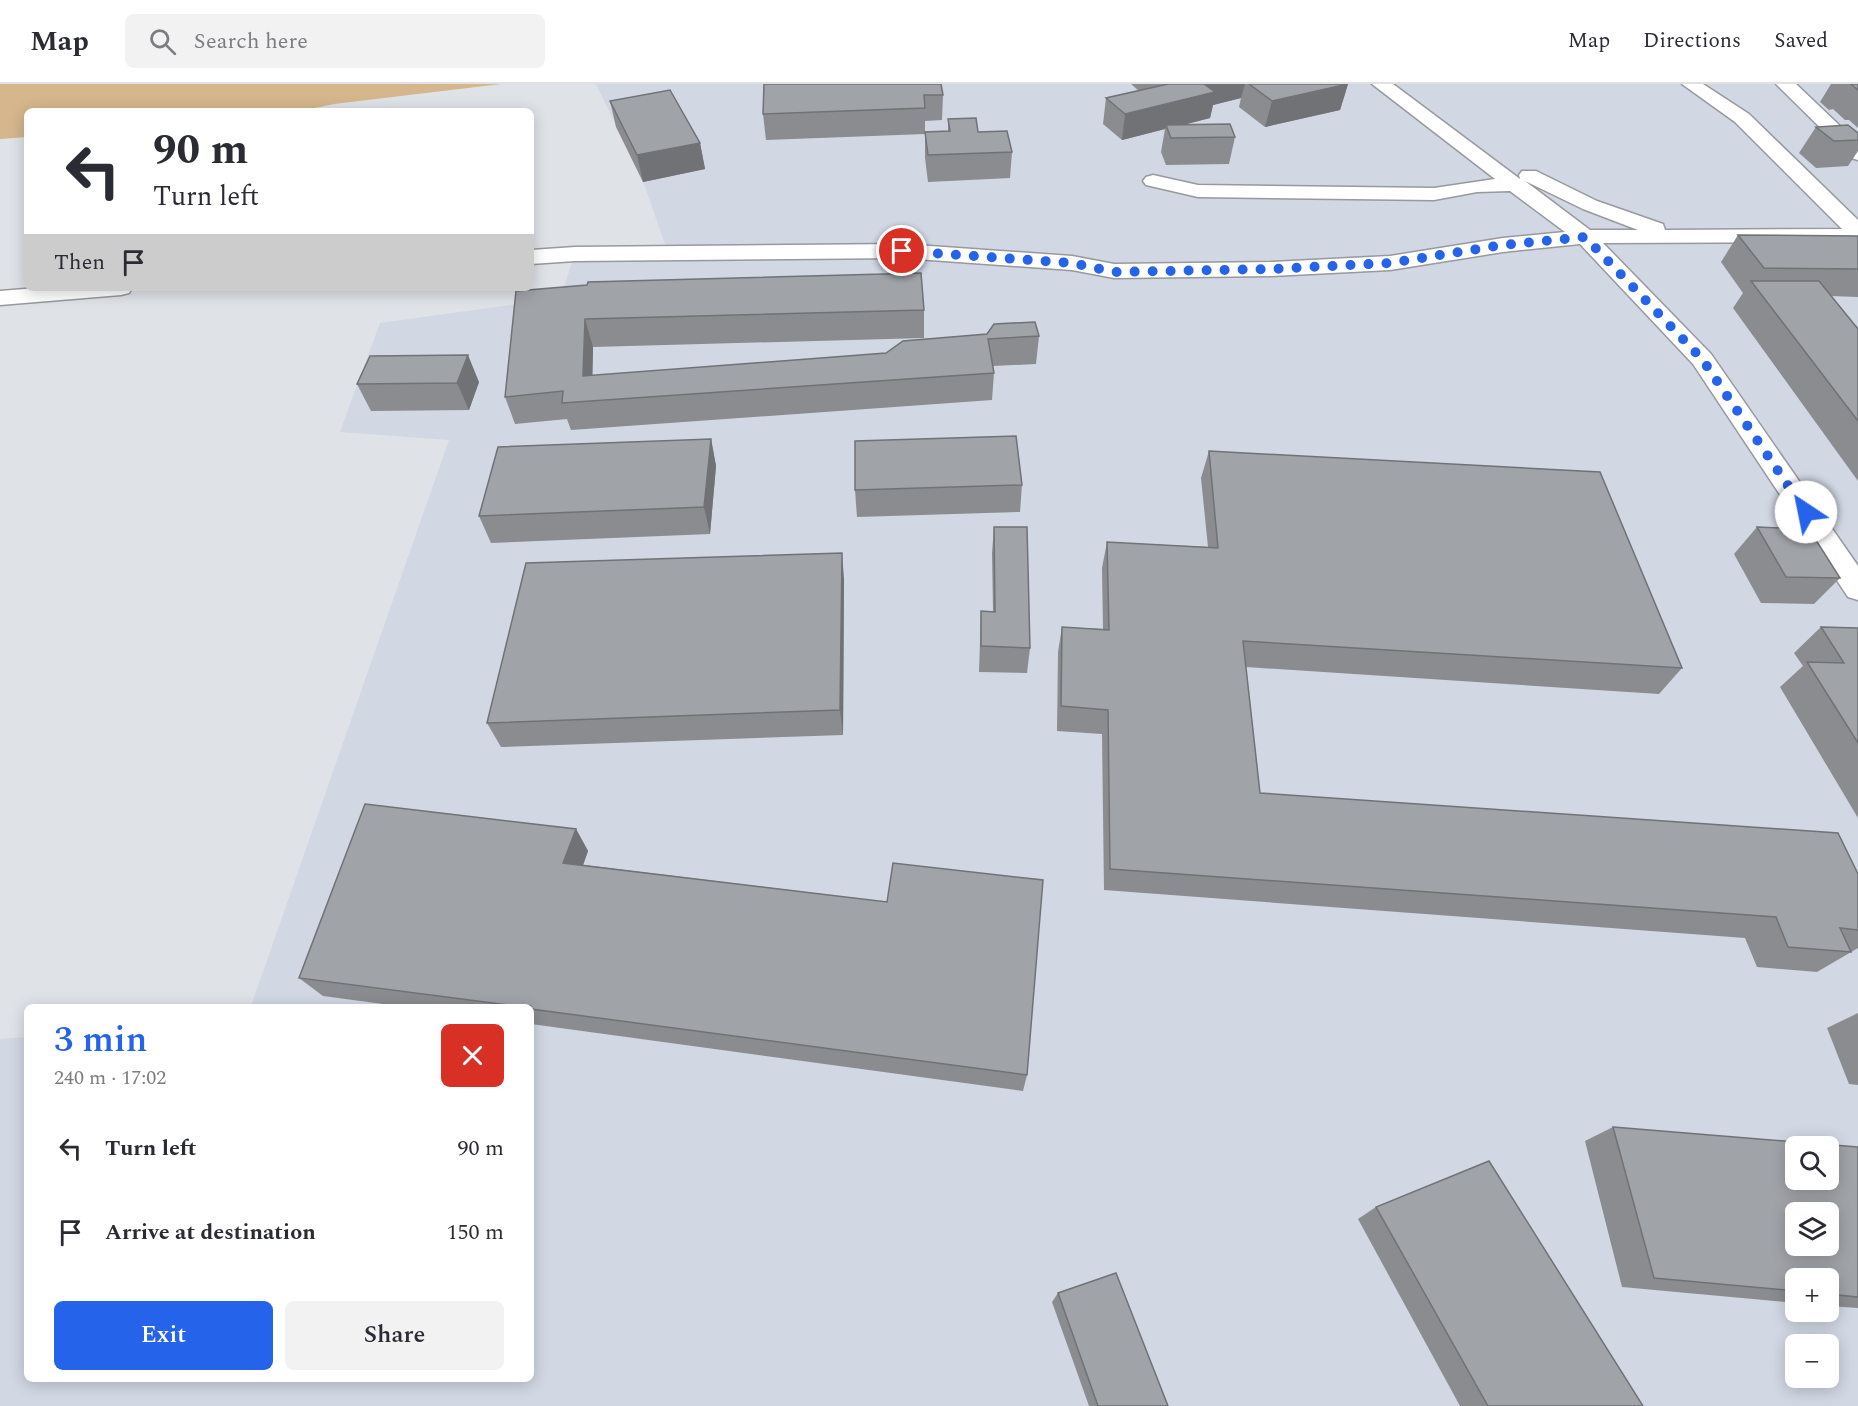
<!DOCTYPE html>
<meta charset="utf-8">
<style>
body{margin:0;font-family:Spectral,serif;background:#f2f2f3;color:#2b2b33;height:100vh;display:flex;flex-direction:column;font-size:22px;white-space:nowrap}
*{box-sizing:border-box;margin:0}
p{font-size:20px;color:#7c7c81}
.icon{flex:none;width:33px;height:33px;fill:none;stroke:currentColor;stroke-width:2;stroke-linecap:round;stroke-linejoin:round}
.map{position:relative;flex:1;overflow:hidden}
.sheet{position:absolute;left:24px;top:920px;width:510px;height:378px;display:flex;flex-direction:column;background:#fff;border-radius:9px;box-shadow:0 3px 15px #0003}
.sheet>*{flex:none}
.top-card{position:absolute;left:24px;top:24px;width:510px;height:183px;border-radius:9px;box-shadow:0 3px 15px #0003;background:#fff;color:#2b2b33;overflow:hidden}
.tools{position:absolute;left:1785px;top:1052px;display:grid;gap:12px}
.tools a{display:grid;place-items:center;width:54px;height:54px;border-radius:9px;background:#fff;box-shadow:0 3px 15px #0003;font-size:30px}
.pin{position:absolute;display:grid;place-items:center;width:51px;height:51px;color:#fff;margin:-26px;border:3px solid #fff;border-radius:50%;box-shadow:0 2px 6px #0007}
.me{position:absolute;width:66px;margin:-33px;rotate:326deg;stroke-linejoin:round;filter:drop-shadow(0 0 4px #0008)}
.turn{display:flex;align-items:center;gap:21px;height:126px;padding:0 30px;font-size:27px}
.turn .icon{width:78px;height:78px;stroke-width:2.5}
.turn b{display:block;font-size:42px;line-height:51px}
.then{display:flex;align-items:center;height:57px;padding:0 30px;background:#0003;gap:12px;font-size:22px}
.round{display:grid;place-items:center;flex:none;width:63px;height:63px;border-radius:9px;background:#f2f2f3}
.headline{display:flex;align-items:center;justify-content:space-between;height:102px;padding:0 30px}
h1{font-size:36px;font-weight:600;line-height:45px;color:#2563eb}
.button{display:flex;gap:12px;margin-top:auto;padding:12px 30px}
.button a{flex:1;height:69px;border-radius:9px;background:#2563eb;color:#fff;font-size:24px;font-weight:600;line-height:69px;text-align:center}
.button a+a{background:#f2f2f3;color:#2b2b33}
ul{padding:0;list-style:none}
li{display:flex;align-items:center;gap:18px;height:84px;padding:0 30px}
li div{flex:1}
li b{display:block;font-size:22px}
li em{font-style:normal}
header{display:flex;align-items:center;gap:36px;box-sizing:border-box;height:84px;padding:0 30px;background:#fff;border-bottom:2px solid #e1e1e2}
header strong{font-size:28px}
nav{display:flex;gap:33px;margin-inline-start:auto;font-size:21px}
.search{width:420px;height:54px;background:#f2f2f3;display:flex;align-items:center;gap:15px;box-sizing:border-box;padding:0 21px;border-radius:9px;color:#7c7c81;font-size:22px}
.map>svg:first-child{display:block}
.built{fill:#d1d7e3;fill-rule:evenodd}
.green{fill:#d5b68d}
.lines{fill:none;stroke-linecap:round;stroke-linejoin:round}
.minor-casing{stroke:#97999e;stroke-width:3}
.minor{fill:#fff;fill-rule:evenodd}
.wall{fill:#8a8c90}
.shaded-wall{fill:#707276}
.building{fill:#a0a3a8;stroke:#707276;stroke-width:1.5;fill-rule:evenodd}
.route{stroke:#2563eb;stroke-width:10;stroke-dasharray:0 18}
</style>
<header>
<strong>Map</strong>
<div class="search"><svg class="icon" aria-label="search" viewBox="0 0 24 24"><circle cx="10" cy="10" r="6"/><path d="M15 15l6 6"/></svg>Search here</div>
<nav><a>Map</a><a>Directions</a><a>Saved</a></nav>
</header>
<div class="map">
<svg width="1858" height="1322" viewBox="0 0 1858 1322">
<rect width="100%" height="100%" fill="#dfe2e7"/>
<path class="built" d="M596,0H1858V1322H0V955L27,953V1294H531V922H251L449,356L340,348L380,239L560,214L575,170L668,169L643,97ZM1796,1062H1828V1095H1796ZM1796,1128H1828V1161H1796ZM1796,1194H1828V1227H1796ZM1796,1260H1828V1293H1796Z"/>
<path class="green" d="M0,0H501L334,20L301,27H27V53L0,55Z"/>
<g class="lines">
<g class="minor-casing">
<g id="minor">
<path d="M1372,0H1393L1520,95L1519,91L1522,87H1536L1597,117L1663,140L1665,146L1842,145L1735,38L1682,0H1703L1749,30L1858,136V158L1603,159L1711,270L1858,482V516L1848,513L1693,280L1580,160L1503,168L1390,186L1272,192L1114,194L1072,186L902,174L575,177L531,180V166L575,163L902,160L1072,172L1114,180L1272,178L1390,172L1503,154L1565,148L1510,107L1477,108L1434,116L1198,113L1146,101L1143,97L1146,93L1153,91L1198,101L1434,104L1495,95ZM1525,97L1583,125L1638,146H1590Z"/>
<path d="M1776,0H1796L1858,59V76L1851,74Z"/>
<path d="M37,204H132L129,209L121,211L0,221V207Z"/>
</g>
</g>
<use href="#minor" class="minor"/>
</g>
<g class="wall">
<path d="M764,0L943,11L942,36L925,37V48L948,47V35L978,48L1012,68L1010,94L928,98L925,74V50L766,56L763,30Z"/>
<path d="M1131,0H1348L1340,26L1265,43L1239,23L1241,14L1213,21L1210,34L1183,41L1235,53L1229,80L1166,81L1161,68L1165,45L1122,56L1103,40L1106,14L1139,7Z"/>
<path d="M1831,0H1858V44L1849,36H1845L1833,25L1829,26L1820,18Z"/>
<path d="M610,17L700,59L705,85L643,98L616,43Z"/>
<path d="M1816,43L1858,49V67L1848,82L1816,84L1799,69Z"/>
<path d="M1738,151L1858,152V213L1831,212L1858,245V397L1733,224L1743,209L1721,178Z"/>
<path d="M516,207L924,226V254L593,263L592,292L886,269L903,257L1039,252L1036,280L993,282L994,289L992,316L571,346L567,335L515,340L505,313Z"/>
<path d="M479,298L469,326L371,327L357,300Z"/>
<path d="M711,355L716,382L710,450L491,459L479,432Z"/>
<path d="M1209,367L1682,584L1659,610L1246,583L1260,709L1858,790V864L1817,888L1757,883L1745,854L1104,806L1102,650L1057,647L1058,568L1062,543L1103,545L1102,484L1107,458L1208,463L1201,394Z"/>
<path d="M1022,401L1020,428L857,433L855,406Z"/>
<path d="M994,443L1030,564L1027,589L979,588L981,527L993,528L992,469Z"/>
<path d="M1757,443L1840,494L1814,520L1761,519L1734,470Z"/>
<path d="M844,495L843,651L501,663L487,639Z"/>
<path d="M1821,543L1858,544V734L1780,603L1803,582L1794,569Z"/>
<path d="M576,745L588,767L583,781L887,818L1027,991L1023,1007L531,940V922H398L323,912L299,894Z"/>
<path d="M1858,929V1001L1849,1000L1827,944Z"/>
<path d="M1613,1043L1858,1063V1224L1828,1222V1194H1796V1219L1622,1203L1585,1057Z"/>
<path d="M1376,1123L1643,1322H1460L1358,1135Z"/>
<path d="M1058,1209L1168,1322H1089L1052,1218Z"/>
</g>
<g class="shaded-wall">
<path d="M1201,0H1245L1241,14L1213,21L1210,34L1167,45L1166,41L1165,45L1122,56L1125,30Z"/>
<path d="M1348,0L1340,26L1265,43L1272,17Z"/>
<path d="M700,59L705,85L643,98L637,71Z"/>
<path d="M585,235L593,263L592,317L583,292Z"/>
<path d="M468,271L479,298L469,326L457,299Z"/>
<path d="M711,355L716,382L710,450L704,423Z"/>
<path d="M842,469L844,495L843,651L840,626Z"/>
<path d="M576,745L588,767L576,801L563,779Z"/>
</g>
<g class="building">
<path d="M764,0H941L943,11H924L925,24L763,30Z"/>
<path d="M1168,0H1204L1215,8L1125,30L1106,14Z"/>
<path d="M1249,0H1348L1272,17Z"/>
<path d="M1851,0H1858V6Z"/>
<path d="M670,6L700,59L637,71L610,17Z"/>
<path d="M976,34L978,48L1007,47L1012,68L928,71L925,48L950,47L948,35Z"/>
<path d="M1230,40L1235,53L1171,54L1166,41Z"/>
<path d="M1848,41L1858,49V56L1834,57L1816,43Z"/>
<path d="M1738,151L1858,152V185L1764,184Z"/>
<path d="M921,189L924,226L585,235L583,292L886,269L903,257L987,250L994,240L1035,238L1039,252L988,255L994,289L562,319L563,307L505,313L516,207L587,201L588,198Z"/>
<path d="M1751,197H1819L1858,245V337Z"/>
<path d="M468,271L457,299L357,300L370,272Z"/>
<path d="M1016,352L1022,401L855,406V357Z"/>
<path d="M711,355L704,423L479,432L498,363Z"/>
<path d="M1209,367L1600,388L1682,584L1243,557L1260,709L1838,749L1858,790V846L1840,844L1851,868L1788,863L1776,833L1110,785L1108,626L1061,622L1062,543L1109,546L1107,458L1218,464Z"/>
<path d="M994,443H1027L1030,564L981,562V527L995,528Z"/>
<path d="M1757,443L1809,445L1840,494L1786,493Z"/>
<path d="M842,469L840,626L487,639L526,479Z"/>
<path d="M1821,543L1858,544V659L1807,578L1844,579Z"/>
<path d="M365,720L576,745L563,779L887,818L893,779L1043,796L1027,991L531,925V922H516L299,894Z"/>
<path d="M1613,1043L1858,1063V1213L1828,1210V1194H1796V1207L1654,1194ZM1796,1062H1828V1095H1796ZM1796,1128H1828V1161H1796Z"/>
<path d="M1489,1077L1643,1322H1488L1376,1123Z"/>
<path d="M1116,1189L1168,1322H1098L1058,1209Z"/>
</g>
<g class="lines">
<path class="route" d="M902,167L1072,179L1114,188L1272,185L1390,179L1503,161L1585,153L1702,275L1806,428"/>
</g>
</svg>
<div class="tools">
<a><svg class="icon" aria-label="search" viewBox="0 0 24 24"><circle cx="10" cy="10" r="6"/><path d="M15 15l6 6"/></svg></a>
<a><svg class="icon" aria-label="layers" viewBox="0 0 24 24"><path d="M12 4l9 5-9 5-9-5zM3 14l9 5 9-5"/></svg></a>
<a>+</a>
<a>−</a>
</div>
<div class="pin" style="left:902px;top:167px;background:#d93025"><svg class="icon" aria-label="arrive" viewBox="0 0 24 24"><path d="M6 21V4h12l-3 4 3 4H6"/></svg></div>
<svg class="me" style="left:1806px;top:428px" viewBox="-20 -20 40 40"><circle r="19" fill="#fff"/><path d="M0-13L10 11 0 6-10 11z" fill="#2563eb"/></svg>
<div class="top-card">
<div class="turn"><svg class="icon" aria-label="left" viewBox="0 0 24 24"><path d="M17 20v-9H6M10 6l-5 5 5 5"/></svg><div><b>90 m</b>Turn left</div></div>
<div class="then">Then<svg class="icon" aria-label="arrive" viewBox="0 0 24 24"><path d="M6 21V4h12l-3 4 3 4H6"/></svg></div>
</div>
<section class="sheet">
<div class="headline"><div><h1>3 min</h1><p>240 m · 17:02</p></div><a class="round" style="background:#d93025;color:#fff"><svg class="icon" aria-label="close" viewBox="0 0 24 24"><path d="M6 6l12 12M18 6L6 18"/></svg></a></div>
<ul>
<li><svg class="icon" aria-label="left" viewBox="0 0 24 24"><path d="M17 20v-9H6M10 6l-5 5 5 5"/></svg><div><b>Turn left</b></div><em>90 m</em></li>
<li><svg class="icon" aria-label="arrive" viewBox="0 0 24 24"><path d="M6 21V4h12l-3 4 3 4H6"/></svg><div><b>Arrive at destination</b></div><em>150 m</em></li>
</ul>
<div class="button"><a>Exit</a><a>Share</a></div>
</section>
</div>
